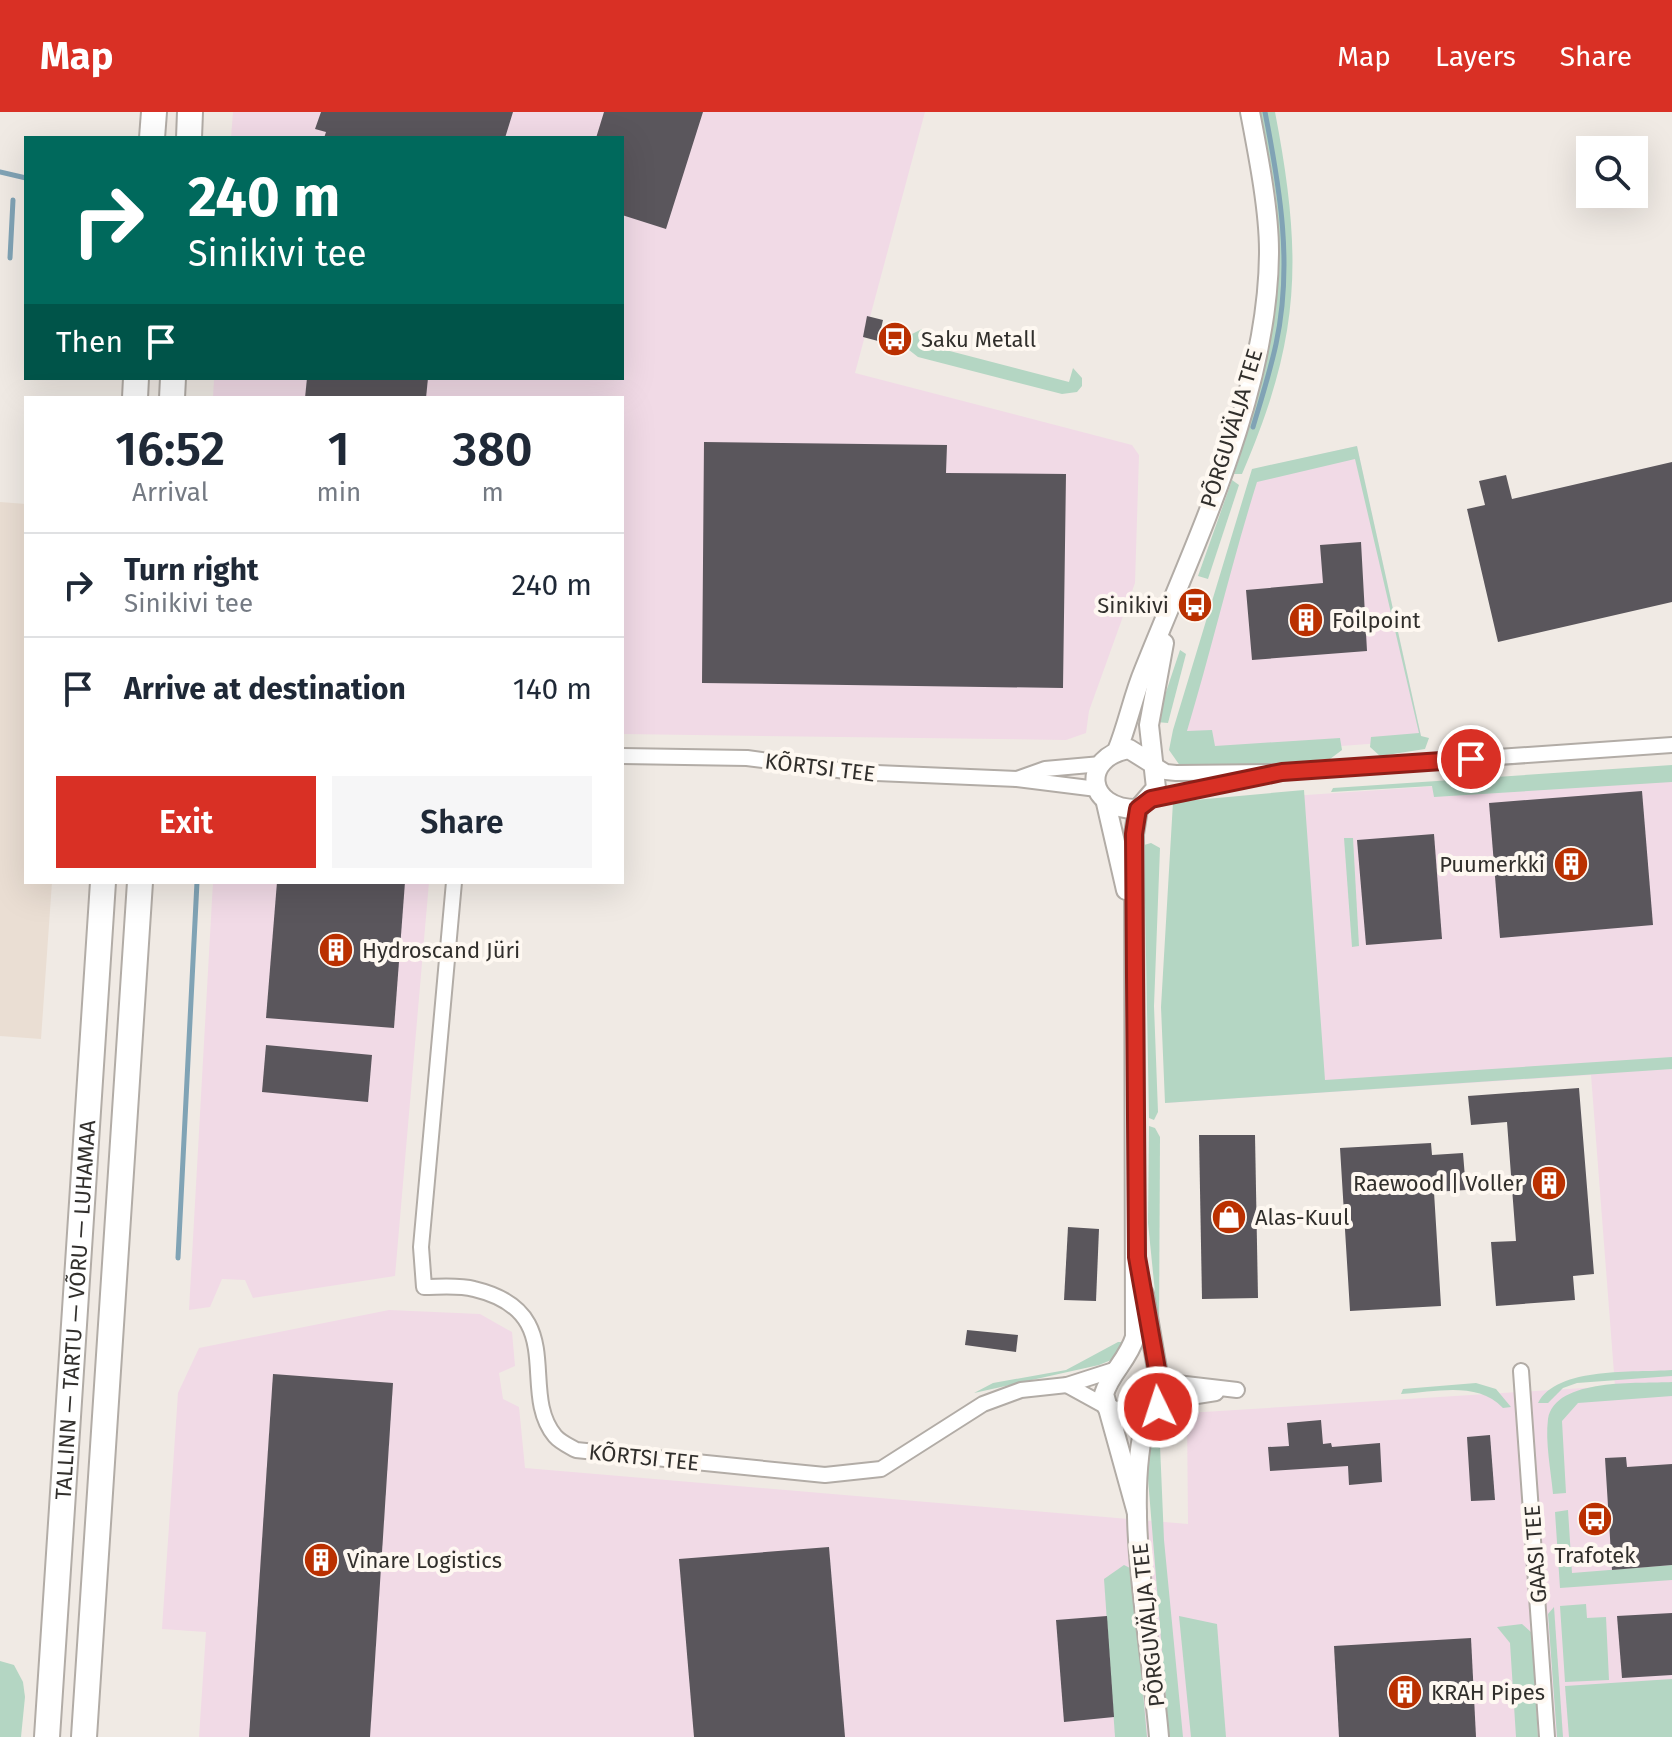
<!DOCTYPE html>
<meta charset="utf-8">
<style>
body{margin:0;font-family:"Fira Sans",sans-serif;background:#f6f6f7;color:#1f2937;height:100vh;display:flex;flex-direction:column;font-size:30px;white-space:nowrap}
*{box-sizing:border-box;margin:0}
p{font-size:26px;color:#747a83}
.icon{flex:none;width:44px;height:44px;fill:none;stroke:currentColor;stroke-width:2;stroke-linecap:round;stroke-linejoin:round}
.map{position:relative;flex:1;overflow:hidden}
.sheet{position:absolute;left:24px;top:284px;width:600px;height:488px;display:flex;flex-direction:column;background:#fff;border-radius:0px;box-shadow:0 8px 32px #0002}
.sheet>*{flex:none}
.top-card{position:absolute;left:24px;top:24px;width:600px;height:244px;border-radius:0px;box-shadow:0 8px 32px #0002;background:#00695c;color:#fff;overflow:hidden}
.fabs{position:absolute;left:1576px;top:24px;display:grid;gap:16px}
.fabs a{display:grid;place-items:center;width:72px;height:72px;border-radius:0px;background:#fff;box-shadow:0 8px 32px #0002;font-size:40px}
.pin{position:absolute;display:grid;place-items:center;width:68px;height:68px;color:#fff;margin:-34px;border:4px solid #fff;border-radius:50%;box-shadow:0 2px 8px #0007}
.me{position:absolute;width:88px;margin:-44px;rotate:356deg;stroke-linejoin:round;filter:drop-shadow(0 0 6px #0008)}
.turn{display:flex;align-items:center;gap:28px;height:168px;padding:0 32px;font-size:36px}
.turn .icon{width:104px;height:104px;stroke-width:2.5}
.turn b{display:block;font-size:56px;line-height:68px}
.then{display:flex;align-items:center;height:76px;padding:0 32px;background:#0003;gap:16px;font-size:30px}
.eta{display:flex;justify-content:space-evenly;align-items:center;height:136px;text-align:center}
.eta b{font-size:48px;font-weight:600;line-height:56px}
.cta{display:flex;gap:16px;margin-top:auto;padding:16px 32px}
.cta a{flex:1;height:92px;border-radius:0px;background:#d93025;color:#fff;font-size:32px;font-weight:600;line-height:92px;text-align:center}
.cta a+a{background:#f6f6f7;color:#1f2937}
ul{padding:0;list-style:none}
li{display:flex;align-items:center;gap:24px;height:104px;padding:0 32px;border-top:2px solid #e0e1e3}
li div{flex:1}
li b{display:block;font-size:30px}
li em{font-style:normal}
header{display:flex;align-items:center;gap:48px;box-sizing:border-box;height:112px;padding:0 40px;background:#d93025;color:#fff}
header strong{font-size:38px}
nav{display:flex;gap:44px;margin-inline-start:auto;font-size:28px}
.map>svg:first-child{display:block}
.built{fill:#eaded3}
.industrial{fill:#f1dae6}
.green{fill:#b4d6c3}
.lines{fill:none;stroke-linecap:round;stroke-linejoin:round}
.stream{stroke:#80a3b5;stroke-width:5}
.building{fill:#5a565c}
.minor-casing{stroke:#b2aca6;stroke-width:18}
.tertiary-casing{stroke:#b2aca6;stroke-width:22}
.trunk-casing{stroke:#b2aca6;stroke-width:28}
.minor{stroke:#fff;stroke-width:14}
.tertiary{stroke:#fff;stroke-width:18}
.trunk{stroke:#fff;stroke-width:24}
.route-casing{stroke:#8d1f18;stroke-width:20}
.route{stroke:#d93025;stroke-width:14}
.labels{text-anchor:middle;stroke-width:8;stroke-linejoin:round;paint-order:stroke}
.poi-label{font-size:22px;fill:#312f2c;stroke:#fef8f1;text-anchor:start}
.street-label{font-size:22px;fill:#312f2c;stroke:#fef8f1}
</style>
<header>
<strong>Map</strong>
<nav><a>Map</a><a>Layers</a><a>Share</a></nav>
</header>
<div class="map">
<svg width="1672" height="1625" viewBox="0 0 1672 1625">
<rect width="100%" height="100%" fill="#f0eae4"/>
<path class="built" d="M0,390L26,392V770H52L41,927L0,924Z"/>
<g class="industrial">
<path d="M233,0H925L855,261L1132,333L1139,343L1135,471L1089,599L1086,621L1066,628L622,622V286H213L214,266H622V26H231Z"/>
<path d="M1357,334L1422,628L1204,644L1180,620L1254,357Z"/>
<path d="M1672,658V1625H199L206,1520L162,1517L178,1281L199,1236L389,1198L480,1202L512,1220L515,1254L499,1261L503,1287L519,1295L525,1356L1188,1412L1187,1301L1615,1274L1591,963L1165,991L1176,692Z"/>
<path d="M213,770H429L395,1164L253,1186L245,1168L222,1167L210,1195L189,1198Z"/>
</g>
<g class="green">
<path d="M1260,0H1275C1303,146 1301,225 1242,362H1234C1263,275 1285,190 1277,97C1274,65 1266,32 1260,0Z"/>
<path d="M922,217L919,231L1069,270L1073,256L1082,266V274L1077,280L1062,282L918,245L909,238L904,226Z"/>
<path d="M1357,334L1421,624L1429,626L1425,637L1380,644L1370,635L1371,625L1419,621L1355,347L1257,370C1231,453 1212,536 1187,619L1212,618L1215,634L1340,626L1342,638L1330,647L1183,658L1169,638L1173,618L1252,357Z"/>
<path d="M1232,368L1239,373L1208,467L1198,464Z"/>
<path d="M1180,538L1186,542L1168,611L1156,610Z"/>
<path d="M1672,653V670L1434,685L1432,674L1331,680L1333,676Z"/>
<path d="M1304,678L1325,968L1672,945V957L1165,991L1161,895L1173,690Z"/>
<path d="M1344,726H1353L1359,834L1352,835Z"/>
<path d="M1151,731L1160,736L1154,894L1158,1000L1154,1008L1149,1006L1144,733Z"/>
<path d="M1149,1014L1155,1016L1160,1025L1159,1220L1148,1111Z"/>
<path d="M1118,1230H1125L1116,1246L1099,1253L974,1281L993,1271L1066,1258Z"/>
<path d="M1672,1258V1264L1577,1271L1563,1276L1548,1291H1538C1557,1254 1635,1261 1672,1258Z"/>
<path d="M1672,1270V1284L1578,1291L1562,1309L1566,1381L1553,1382C1551,1359 1545,1330 1548,1307C1555,1265 1640,1272 1672,1270Z"/>
<path d="M1476,1271L1496,1277L1511,1295L1503,1296C1477,1269 1437,1280 1401,1282L1403,1277Z"/>
<path d="M1171,1300L1160,1333L1164,1428L1183,1625H1169L1146,1342L1159,1311Z"/>
<path d="M1568,1398L1572,1461L1672,1453V1468L1560,1476L1555,1400Z"/>
<path d="M1124,1453L1132,1457L1147,1625H1115L1104,1467Z"/>
<path d="M1586,1492L1587,1506L1606,1505L1609,1568L1565,1570L1560,1494Z"/>
<path d="M1554,1495L1563,1625H1557L1548,1502Z"/>
<path d="M1179,1504L1217,1512L1226,1625H1191Z"/>
<path d="M1522,1512L1532,1521L1538,1625H1516L1510,1531L1497,1515Z"/>
<path d="M0,1549L14,1553L23,1570L25,1585L21,1625H0Z"/>
<path d="M1672,1567V1625H1569L1565,1574Z"/>
</g>
<g class="lines">
<g class="stream">
<path d="M0,60L26,66"/>
<path d="M10,146L13,88"/>
<path d="M1253,315C1261,288 1270,260 1276,232C1293,153 1280,77 1265,0"/>
<path d="M178,1146L197,770"/>
</g>
</g>
<g class="building">
<path d="M321,0H513L505,26H324L326,20L315,17Z"/>
<path d="M604,0H703L666,117L622,103V26H596Z"/>
<path d="M867,204L883,208L878,229L863,225Z"/>
<path d="M307,266H428L426,286H305Z"/>
<path d="M704,330L947,333L946,361L1066,362L1063,576L702,571Z"/>
<path d="M1672,350V490L1498,530L1467,397L1485,393L1479,369L1506,363L1512,387Z"/>
<path d="M1361,430L1367,539L1252,548L1246,478L1323,471L1320,433Z"/>
<path d="M1642,679L1653,813L1500,826L1489,691Z"/>
<path d="M1434,722L1442,827L1366,833L1357,728Z"/>
<path d="M277,770H405L394,916L266,906Z"/>
<path d="M266,933L372,943L368,990L262,980Z"/>
<path d="M1579,976L1594,1162L1573,1164L1575,1188L1496,1194L1491,1130L1516,1129L1507,1010L1471,1013L1468,984Z"/>
<path d="M1199,1023H1255L1258,1186L1202,1187Z"/>
<path d="M1431,1031L1432,1043L1463,1041L1466,1078L1434,1080L1441,1194L1350,1199L1340,1036Z"/>
<path d="M1068,1115L1099,1117L1096,1189L1064,1188Z"/>
<path d="M967,1218L1018,1223L1016,1240L965,1233Z"/>
<path d="M273,1262L393,1271L370,1625H249Z"/>
<path d="M1321,1308L1323,1332L1331,1331L1332,1335L1380,1331L1382,1370L1349,1373L1348,1354L1270,1359L1268,1335L1289,1334L1287,1311Z"/>
<path d="M1490,1323L1495,1388L1471,1389L1467,1325Z"/>
<path d="M1626,1345L1627,1355L1672,1352V1453L1612,1458L1605,1346Z"/>
<path d="M829,1435L845,1625H694L679,1447Z"/>
<path d="M1672,1501V1563L1622,1566L1617,1504Z"/>
<path d="M1107,1504L1114,1605L1064,1610L1056,1508Z"/>
<path d="M1471,1526L1476,1625H1339L1334,1534Z"/>
</g>
<g class="lines">
<g class="minor-casing">
<g id="minor">
<path d="M622,644L747,646L853,660L1017,667L1097,677"/>
<path d="M1153,652L1166,660L1176,661L1282,660L1672,633"/>
<path d="M1017,667L1045,657L1101,652"/>
<path d="M1151,687L1244,667"/>
<path d="M454,770L421,1135L424,1175C440,1175 459,1173 474,1177C571,1200 517,1278 555,1324C560,1330 569,1334 576,1338L825,1363L881,1357L983,1292L1021,1278L1067,1273L1120,1256"/>
<path d="M1521,1259L1547,1625"/>
<path d="M1157,1265L1177,1271L1237,1278"/>
<path d="M1067,1273L1107,1295"/>
<path d="M1158,1295L1178,1287L1216,1281"/>
</g>
</g>
<g class="tertiary-casing">
<g id="tertiary">
<path d="M1117,639C1128,612 1133,584 1144,558C1195,430 1269,280 1269,139C1269,97 1258,42 1250,0"/>
<path d="M1153,652L1129,637C1081,645 1085,698 1138,697L1156,676L1149,613L1164,531"/>
<path d="M1106,691L1126,778"/>
<path d="M1107,1295L1136,1309C1152,1304 1158,1296 1161,1280L1144,1182"/>
<path d="M1147,1305C1121,1389 1152,1535 1159,1625"/>
<path d="M1137,1401L1104,1282C1110,1261 1128,1248 1135,1225L1134,722L1138,697"/>
</g>
</g>
<g class="trunk-casing">
<g id="trunk">
<path d="M152,26L154,0"/>
<path d="M189,26L190,0"/>
<path d="M135,286L136,266"/>
<path d="M172,286L173,266"/>
<path id="s1" d="M47,1625L103,770"/>
<path d="M84,1625L140,770"/>
</g>
</g>
<use href="#minor" class="minor"/>
<use href="#tertiary" class="tertiary"/>
<use href="#trunk" class="trunk"/>
</g>
<g class="lines">
<g class="route-casing">
<path id="route" d="M1158,1295L1161,1280L1137,1145L1134,722L1138,697L1151,687L1282,660L1471,647"/>
</g>
<use href="#route" class="route"/>
</g>
<defs>
<g id="bus-disc" transform="scale(1.8)"><circle r="9.5" fill="#ba3000" stroke="#fef8f1"/><path d="M-5-6H5V4H4V6H2V4H-2V6H-4V4H-5ZM-3.5-4V0h7V-4ZM-3.5 1.2v1.5H-2V1.2ZM2 1.2v1.5H3.5V1.2Z" fill="#fff"/></g>
<g id="building-disc" transform="scale(1.8)"><circle r="9.5" fill="#ba3000" stroke="#fef8f1"/><path d="M-4-6H4V6H1V3H-1V6H-4ZM-2.5-4.3h1.7v1.8h-1.7ZM.8-4.3h1.7v1.8H.8ZM-2.5-1h1.7V.8h-1.7ZM.8-1h1.7V.8H.8Z" fill="#fff"/></g>
<g id="shop-disc" transform="scale(1.8)"><circle r="9.5" fill="#ba3000" stroke="#fef8f1"/><path d="M-5-2.5h2.3a2.7 3.5 0 0 1 5.4 0H5L5.5 6h-11ZM-1.5-2.5h3a1.5 2.3 0 0 0-3 0Z" fill="#fff"/></g>
</defs>
<g fill-rule="evenodd">
<use href="#bus-disc" x="895" y="227"/>
<use href="#bus-disc" x="1195" y="493"/>
<use href="#building-disc" x="1306" y="508"/>
<use href="#building-disc" x="1571" y="752"/>
<use href="#building-disc" x="336" y="838"/>
<use href="#building-disc" x="1549" y="1071"/>
<use href="#shop-disc" x="1229" y="1105"/>
<use href="#bus-disc" x="1595" y="1407"/>
<use href="#building-disc" x="321" y="1448"/>
<use href="#building-disc" x="1405" y="1580"/>
</g>
<g class="labels">
<g class="poi-label">
<text x="921" y="235">Saku Metall</text>
<text x="1169" y="501" text-anchor="end">Sinikivi</text>
<text x="1332" y="516">Foilpoint</text>
<text x="1545" y="760" text-anchor="end">Puumerkki</text>
<text x="362" y="846">Hydroscand Jüri</text>
<text x="1523" y="1079" text-anchor="end">Raewood | Voller</text>
<text x="1255" y="1113">Alas-Kuul</text>
<text x="1595" y="1451" text-anchor="middle">Trafotek</text>
<text x="347" y="1456">Vinare Logistics</text>
<text x="1431" y="1588">KRAH Pipes</text>
</g>
<g class="street-label">
<text transform="translate(1231 316) rotate(-73)" y="8">PÕRGUVÄLJA TEE</text>
<text transform="translate(820 655) rotate(7)" y="8">KÕRTSI TEE</text>
<text dy="8" stroke="none"><textPath href="#s1" startOffset="428">TALLINN — TARTU — VÕRU — LUHAMAA</textPath></text>
<text transform="translate(644 1345) rotate(6)" y="8">KÕRTSI TEE</text>
<text transform="translate(1535 1442) rotate(-94)" y="8">GAASI TEE</text>
<text transform="translate(1148 1513) rotate(-96)" y="8">PÕRGUVÄLJA TEE</text>
</g>
</g>
</svg>
<div class="fabs">
<a><svg class="icon" aria-label="search" viewBox="0 0 24 24"><circle cx="10" cy="10" r="6"/><path d="M15 15l6 6"/></svg></a>
</div>
<div class="pin" style="left:1471px;top:647px;background:#d93025"><svg class="icon" aria-label="arrive" viewBox="0 0 24 24"><path d="M6 21V4h12l-3 4 3 4H6"/></svg></div>
<svg class="me" style="left:1158px;top:1295px" viewBox="-20 -20 40 40"><circle r="17" fill="#d93025" stroke="#fff" stroke-width="3"/><path d="M0-11L8 9 0 5-8 9z" fill="#fff"/></svg>
<div class="top-card">
<div class="turn"><svg class="icon" aria-label="right" viewBox="0 0 24 24"><path d="M7 20v-9h11M14 6l5 5-5 5"/></svg><div><b>240 m</b>Sinikivi tee</div></div>
<div class="then">Then<svg class="icon" aria-label="arrive" viewBox="0 0 24 24"><path d="M6 21V4h12l-3 4 3 4H6"/></svg></div>
</div>
<section class="sheet">
<div class="eta">
<div><b>16:52</b><p>Arrival</p></div>
<div><b>1</b><p>min</p></div>
<div><b>380</b><p>m</p></div>
</div>
<ul>
<li><svg class="icon" aria-label="right" viewBox="0 0 24 24"><path d="M7 20v-9h11M14 6l5 5-5 5"/></svg><div><b>Turn right</b><p>Sinikivi tee</p></div><em>240 m</em></li>
<li><svg class="icon" aria-label="arrive" viewBox="0 0 24 24"><path d="M6 21V4h12l-3 4 3 4H6"/></svg><div><b>Arrive at destination</b></div><em>140 m</em></li>
</ul>
<div class="cta"><a>Exit</a><a>Share</a></div>
</section>
</div>
